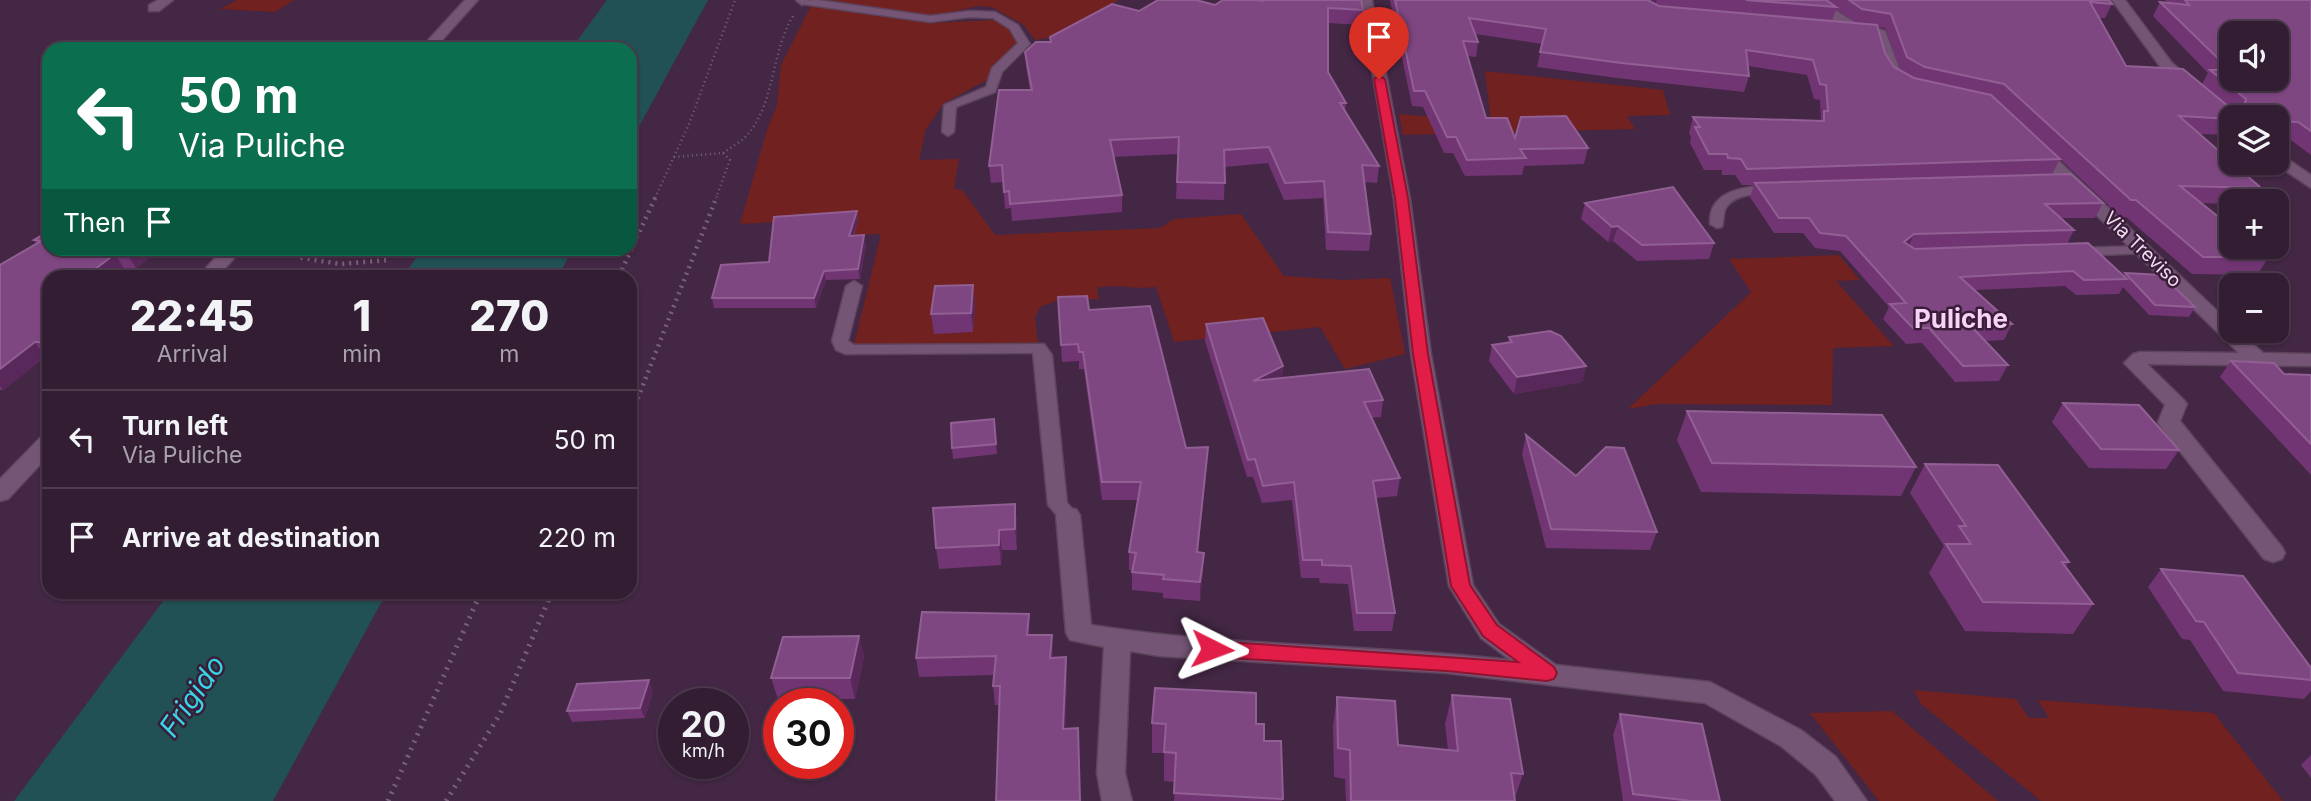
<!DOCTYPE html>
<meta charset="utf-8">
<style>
body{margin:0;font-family:Inter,sans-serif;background:#3d2a3f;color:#f1f3f6;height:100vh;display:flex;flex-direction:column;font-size:26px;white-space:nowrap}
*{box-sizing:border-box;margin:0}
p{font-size:23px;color:#a8a2ac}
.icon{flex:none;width:38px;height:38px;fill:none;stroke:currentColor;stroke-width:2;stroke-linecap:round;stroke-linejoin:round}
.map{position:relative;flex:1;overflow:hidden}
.details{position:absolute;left:42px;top:270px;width:595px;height:329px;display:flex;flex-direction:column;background:#321d33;border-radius:21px;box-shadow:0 2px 5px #0004,0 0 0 2px #4d3b4e}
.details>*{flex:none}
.top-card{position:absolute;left:42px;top:42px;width:595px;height:214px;border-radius:21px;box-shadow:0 2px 5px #0004,0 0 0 2px #4d3b4e;background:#0b6e4f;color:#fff;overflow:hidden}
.fabs{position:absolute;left:2219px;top:21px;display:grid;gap:14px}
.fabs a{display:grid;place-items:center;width:70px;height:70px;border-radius:14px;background:#321d33;box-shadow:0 2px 5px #0004,0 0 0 2px #4d3b4e;font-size:35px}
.speed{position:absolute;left:658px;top:688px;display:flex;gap:14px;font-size:35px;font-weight:700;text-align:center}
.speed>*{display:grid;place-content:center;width:91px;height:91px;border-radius:50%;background:#321d33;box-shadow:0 2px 5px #0004,0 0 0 2px #4d3b4e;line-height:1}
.speed small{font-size:18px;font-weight:400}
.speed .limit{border:10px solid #d22;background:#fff;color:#111}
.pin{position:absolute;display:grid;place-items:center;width:60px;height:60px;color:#fff;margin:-72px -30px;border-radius:50% 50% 50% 0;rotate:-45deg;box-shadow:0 0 7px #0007}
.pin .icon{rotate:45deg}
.me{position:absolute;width:77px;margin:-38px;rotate:93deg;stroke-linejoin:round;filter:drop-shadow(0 0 5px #0008)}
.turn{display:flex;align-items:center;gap:24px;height:147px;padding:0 21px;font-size:32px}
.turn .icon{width:91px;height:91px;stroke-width:2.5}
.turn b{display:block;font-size:49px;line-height:60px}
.then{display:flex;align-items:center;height:66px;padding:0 21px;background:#0003;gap:14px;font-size:26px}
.eta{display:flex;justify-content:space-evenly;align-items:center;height:119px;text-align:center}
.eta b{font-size:42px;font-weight:800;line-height:49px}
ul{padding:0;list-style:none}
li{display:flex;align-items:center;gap:21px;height:98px;padding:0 21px;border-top:2px solid #4d3b4e}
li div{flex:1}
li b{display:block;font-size:26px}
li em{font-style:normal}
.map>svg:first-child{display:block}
.green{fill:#71211f}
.water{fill:#215055}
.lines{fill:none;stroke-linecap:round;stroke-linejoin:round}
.lane-casing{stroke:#5d445d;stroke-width:3}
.street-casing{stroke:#5d445d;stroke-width:3}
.secondary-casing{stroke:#5d445d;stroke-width:3}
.path-far2{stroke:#79607a;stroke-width:2.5;stroke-dasharray:1 3.5;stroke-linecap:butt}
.path-far1{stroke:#79607a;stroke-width:4.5;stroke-dasharray:2 5;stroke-linecap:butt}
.path{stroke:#79607a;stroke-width:5;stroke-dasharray:2 6;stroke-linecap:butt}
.lane{fill:#755575;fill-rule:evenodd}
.street{fill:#755575;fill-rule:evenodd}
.secondary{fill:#755575;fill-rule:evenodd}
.wall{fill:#723574;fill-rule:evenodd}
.shaded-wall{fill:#59285b}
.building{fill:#7f4782;stroke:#915f93;stroke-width:2;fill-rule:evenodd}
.route{fill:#e11d48;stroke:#92132f;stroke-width:2}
.labels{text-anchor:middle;stroke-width:5;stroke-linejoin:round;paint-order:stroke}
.far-street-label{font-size:19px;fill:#f0def0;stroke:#391d39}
.quarter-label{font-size:26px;font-weight:bold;fill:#f7d3f7;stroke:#391d39}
.near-water-label{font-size:28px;font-style:italic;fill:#37d4e6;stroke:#391d39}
</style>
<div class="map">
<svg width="2311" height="801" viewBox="0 0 2311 801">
<rect width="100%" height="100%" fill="#432744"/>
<g class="green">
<path d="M237,0H294L275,12L220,9Z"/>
<path d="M830,0H1119L1054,37L1035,40L1024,25L992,7L979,6L928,17Z"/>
<path d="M811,6L934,23L994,20L1009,27L1019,40L1014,49L997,62L987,80L944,103L926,129L919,160L959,159L954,188L963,191L995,235L1160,228L1174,219L1241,214L1284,276L1343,280L1390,278L1405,354L1345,369L1320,327L1174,342L1156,287C1135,290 1118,283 1097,288L1099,299L1059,300L1040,307L1035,317L1038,344L854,345L881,234L814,236V220L740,224L767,130L777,105L781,65Z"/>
<path d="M1485,71L1663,90L1670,115L1627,116L1635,129L1403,135L1399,114L1491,122Z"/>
<path d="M1839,255L1860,280L1836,281L1894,346L1833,348L1832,405L1657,404L1628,409L1751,292L1729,259Z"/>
<path d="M1914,690L2016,699L2029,718H2049L2038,700L2214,713L2283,801H2041L1921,704Z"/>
<path d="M1892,711L1998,801H1879L1810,713Z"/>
</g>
<g class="water">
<path d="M607,0H708L630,143V49H571Z"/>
<path d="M423,249V248L573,249L558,276H403Z"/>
<path d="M170,592H387L273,801H14Z"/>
</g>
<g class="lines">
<g class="lane-casing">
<g id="lane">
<path d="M818,0L930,16L970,11L995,12L1018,25L1030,44L1002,72L995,92L956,107L954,132L948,136L942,132L944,105L986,87L992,68L1018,43L1010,29L993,18L970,17L930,22L802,4L797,1Z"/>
<path d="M1775,185L1782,189L1780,192C1764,195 1733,191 1725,210C1723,215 1724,222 1722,227L1717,228L1710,224C1708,189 1748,186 1775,185Z"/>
<path d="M2145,246L2152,250L2150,253L2075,256L2068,252L2075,248Z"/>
<path d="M854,281L862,286L848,341L854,345L1044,344L1052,355L1066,494L1067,503L1078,515L1075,520H1061L1048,505L1033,353L845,354L836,350L832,341L846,286Z"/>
</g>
</g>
<g class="street-casing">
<g id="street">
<path d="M158,0H173L159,11H149V5Z"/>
<path d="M465,0H478L434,49H420Z"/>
<path d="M796,0H809L802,5Z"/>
<path d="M1360,0H1372L1410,199L1431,354L1473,585L1499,624L1556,665L1710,682L1801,730L1836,757L1867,801H1835L1816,775L1781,746L1705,703L1447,673L1159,656L1130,651L1125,773L1132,801H1102L1097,773L1104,647L1070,640L1066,633L1056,515L1060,509H1076L1080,515L1091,625C1229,647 1371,644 1510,660L1481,638L1449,586L1411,354L1394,199Z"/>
<path d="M1804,0H1819L1851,20L1885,31L1903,78L1901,81L1889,78L1874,37L1851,32Z"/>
<path d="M2036,143L2042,145L2231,324V331H2239L2263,353L2311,354V366L2147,364L2183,399L2187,404L2180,421L2282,547L2285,553L2282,559L2273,562L2264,559L2161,427L2158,422L2165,405L2124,363L2133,354L2140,352L2239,353L2030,151L2028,148Z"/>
<path d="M224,248H243L218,276H199Z"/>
<path d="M49,435V455L8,499L0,501V479L41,437Z"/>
</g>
</g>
<g class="secondary-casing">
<g id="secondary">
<path d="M2112,0H2125L2172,63L2235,117H2231V127L2226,125L2162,69Z"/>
<path d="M2277,152L2311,175V188L2274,163Z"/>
</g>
</g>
<g class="path-far2">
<path d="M723,153C731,147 743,141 749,133C776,98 771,53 793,16"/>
<path d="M674,157L723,153L730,160L716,198"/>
<path d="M655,198L689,124L735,0"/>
</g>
<g class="path-far1">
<path d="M294,248L296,257L341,264L388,260"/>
<path d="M619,276L656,196"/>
<path d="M630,418L717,196"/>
</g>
<g class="path">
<path d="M388,801L481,592"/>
<path d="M446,801L500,714L552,592"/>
</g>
<use href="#lane" class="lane"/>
<use href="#street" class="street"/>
<use href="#secondary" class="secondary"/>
</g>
<g class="wall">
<path d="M1390,0H2109L2112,4L2105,18H2099L2126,66L2202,84L2208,73L2153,16L2160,2L2168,3L2165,0H2311V155L2288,138L2277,137V117H2231V135L2199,134L2261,188L2252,201H2231V204L2202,203L2269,257L2257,275L2192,274L2126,217L2122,218L2060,159L2052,174L2103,203L2095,218H2061L2074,230L2067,244L2124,275L2125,273L2195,307L2189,317L2149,315L2123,287L2119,294L2076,295L2065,286L1975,290L2012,324L2004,340L1985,341L2008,365L1999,381L1955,382L1922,343L1906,344L1883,319L1889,307L1840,251L1815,248L1803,233H1774L1750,197L1754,185H1742L1735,175H1722V170H1704L1690,143L1691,138L1689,133L1693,117L1821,121L1820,100L1814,99L1807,75L1748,66L1749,76L1744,92L1617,78L1537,67L1542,44L1475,34L1478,42L1476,57L1467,56L1486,118L1515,138L1588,148L1584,164L1524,166L1522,175L1465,176L1453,153H1444L1423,107L1412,106ZM1836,9L1856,23L1832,21ZM1878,27L1885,28L1901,71L1894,67L1885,53Z"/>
<path d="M1262,1L1363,10L1362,25L1328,23V72L1346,103L1345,112L1379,166L1377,183L1365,182L1371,234L1369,251L1326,250L1323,198L1284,200L1268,163L1225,167L1224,200L1176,199L1178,154L1113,157L1122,195V212L1012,221L1011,208L1005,209L1003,182L991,183L989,166L1030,90L1026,67L1025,52L1050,42V37L1139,11Z"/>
<path d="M1585,203L1714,243L1709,259L1637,261L1613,241L1608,242L1581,219Z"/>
<path d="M857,211L858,220L854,236L866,245L860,279L826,280L816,308H714L712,298L769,262Z"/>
<path d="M49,231V248H194L184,257H150L136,268H124L49,276V357H45L3,390H0V265L36,244L34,240Z"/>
<path d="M1058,297L1089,310L1186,448L1207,464L1198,552L1204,553L1203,571L1200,601L1163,598V593L1132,590V570H1129V552L1138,500H1102L1084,369H1079V361L1062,362Z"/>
<path d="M975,304L973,332L934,334L931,314Z"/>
<path d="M1206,324L1283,366L1282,378L1383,400L1381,417L1371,418L1400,478L1397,496L1376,498L1395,613L1392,631H1354L1348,584L1320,583L1319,578H1301L1292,500L1262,503L1253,477H1247L1205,341Z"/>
<path d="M1509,337L1586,366L1582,382L1514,394L1489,361L1492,345L1508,343Z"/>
<path d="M2231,361L2284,374L2311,375V475L2220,377Z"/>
<path d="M2063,403L2179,450L2166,469L2089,468L2052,422Z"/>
<path d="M1687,411L1916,467L1901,496L1701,492L1677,440Z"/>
<path d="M994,419L997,454L953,459L952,448Z"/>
<path d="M1526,435L1576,476L1657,532L1650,550L1546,548L1522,454Z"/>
<path d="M1925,464L2069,562L2066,566L2093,604L2073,634L1965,631L1929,573L1944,546L1910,493Z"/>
<path d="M1015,504L1017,524V550H1002L1001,565L939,569L936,548Z"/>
<path d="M2161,569L2311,668V691L2304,699L2223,691L2190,640L2182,639L2148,587Z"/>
<path d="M1030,633V635H1052L1053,658L1067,676L1065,729L1078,728L1079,747L999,705H995L993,686L994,675L919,677L916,658Z"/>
<path d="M859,636L864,657L855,699H778L771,678Z"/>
<path d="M653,691L645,718L572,722L567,711Z"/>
<path d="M1452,695L1523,774L1515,798V801H1346L1345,779L1334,777L1333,726L1337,697L1398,745L1448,750L1445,724Z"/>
<path d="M1620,714L1720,801H1623L1613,735Z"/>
<path d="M1152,723L1256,724L1264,741H1281L1282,801H1174L1175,782L1164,781V753H1152Z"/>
<path d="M2311,755V778L2301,765Z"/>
</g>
<g class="shaded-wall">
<path d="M1650,0H1657L1655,7L1649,1Z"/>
<path d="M857,211L858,220L851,245L849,236Z"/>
<path d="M1618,226L1613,241L1608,242L1612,227Z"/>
<path d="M1914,234L1908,248L1904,242Z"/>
<path d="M864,235L866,245L860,279L858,269Z"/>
<path d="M135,248H145L150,257L136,268L127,254Z"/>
<path d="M179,248H194L184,257Z"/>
<path d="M115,254L124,268L113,276H86Z"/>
<path d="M824,271L826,280L816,308L814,298Z"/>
<path d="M973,285L975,304L973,332L971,313Z"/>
<path d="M35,342L45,357L3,390L0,386V369Z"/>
<path d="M1283,366L1281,383L1253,381Z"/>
<path d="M1586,366L1582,382L1514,394L1517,377Z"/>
<path d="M1208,447L1207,464L1196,570L1197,552Z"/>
<path d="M1015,504L1017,524V550L1015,529Z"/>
<path d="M999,530L1002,550L1001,565L999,545Z"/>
<path d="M1204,553L1203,571L1200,601V582Z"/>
<path d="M1029,614L1030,633L1029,654L1027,635Z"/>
<path d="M1052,635L1053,654L1052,677L1050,658Z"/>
<path d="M859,636L864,657L855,699L850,678Z"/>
<path d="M1066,657L1067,676L1065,748L1063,729Z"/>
<path d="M649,680L653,691L645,718L640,708Z"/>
</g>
<g class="building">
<path d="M1158,0H1196L1215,5L1223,0H1258L1262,1L1264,0H1361L1363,10L1328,8V72L1346,103H1340L1379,166L1362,165L1371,234L1328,232L1324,181L1285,183L1269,147L1224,150L1225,183L1177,182L1179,137L1110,140L1122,195L1010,204L1009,191L1004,192L1002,165L989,166L999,90H1032L1025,52L1036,42H1051L1050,37L1112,4L1139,11Z"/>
<path d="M1395,0H1650L1649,1L1659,6L1877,25L1885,53L1894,67L1914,78L1991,95L2060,159L1747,169L1741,159L1728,158L1727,154H1709L1695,127H1700L1693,117L1824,121V111H1828L1826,85L1820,84L1813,60L1746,50L1749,76L1621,63L1540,52L1546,29L1469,18L1478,42L1463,41L1486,118H1507L1515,138L1521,117L1566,116L1588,148L1520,149L1526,158L1467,160L1456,137H1447L1425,91H1414Z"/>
<path d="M1746,0H1826L1836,7Z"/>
<path d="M1849,0H2109L2112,4L2090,2L2126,66L2183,69L2234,111L2242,113L2246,99L2210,70H2230L2160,2L2189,5L2185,0H2311V131L2298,122L2277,121V117H2231V119L2179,116L2261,188L2180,186L2231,227V247H2256L2269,257H2203L2136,200H2131L2004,84L1925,67L1907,57L1891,14L1862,9ZM2231,33H2277V79H2231Z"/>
<path d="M2071,174L2103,203L2045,204L2074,230L1914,234L1904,242L1915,249L2088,243L2127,279L2084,280L2073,271L1960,277L2012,324L1972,327L2008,365L1963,366L1929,328H1913L1890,304L1906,303L1846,236L1820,233L1809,218H1779L1755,183Z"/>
<path d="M1673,187L1714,243L1642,245L1618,226L1612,227L1585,203Z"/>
<path d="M857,211L849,236L864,235L858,269L824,271L814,298H712L721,265L769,262L774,217Z"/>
<path d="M49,231V248H135L127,254H115L86,276H49V342H35L0,369V265L41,241L34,240Z"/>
<path d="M2125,273L2162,275L2195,307L2155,305Z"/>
<path d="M973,285L971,313L931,314L935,286Z"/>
<path d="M1087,296L1089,310L1150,306L1186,448L1208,447L1197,552L1204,553L1200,582L1163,579L1164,575L1132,572L1136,553L1129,552L1141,482H1102L1083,352H1079L1078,344L1061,345L1058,297Z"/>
<path d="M1263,318L1283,366L1253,381L1369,369L1383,400L1364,402L1400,478L1373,481L1395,613H1357L1351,566L1322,565V560H1303L1294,482L1263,486L1255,459L1248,460L1206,324Z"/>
<path d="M1550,331L1561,336L1586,366L1517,377L1492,345L1512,342L1509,337Z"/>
<path d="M2231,361L2274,363L2284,374L2311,375V444Z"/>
<path d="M2063,403L2139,405L2179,450L2101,449Z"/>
<path d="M1687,411L1882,415L1916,467L1712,463Z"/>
<path d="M994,419L996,444L952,448L951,423Z"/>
<path d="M1526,435L1576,476L1606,447L1624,448L1657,532L1551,529Z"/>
<path d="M1925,464L1998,465L2069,562H2062L2093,604L1983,602L1946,544H1971L1959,526H1966Z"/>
<path d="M1015,504V529L999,530V545L936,548L933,508Z"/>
<path d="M2161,569L2243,576L2311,668V680L2238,673L2204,622L2196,621Z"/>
<path d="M922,612L1029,614L1027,635H1052L1050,658L1066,657L1063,729L1078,728L1080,801H996L1000,686H993L996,656L916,658Z"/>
<path d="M859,636L850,678H771L783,637Z"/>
<path d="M649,680L640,708L567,711L577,684Z"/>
<path d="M1155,688L1256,693V724H1264V741H1281L1283,799L1174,793L1176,753L1164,752L1166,724L1152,723Z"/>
<path d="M1452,695L1510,699L1523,774L1511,773L1515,801H1351L1350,750L1338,748L1337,697L1395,701L1398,745L1458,751Z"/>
<path d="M1620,714L1702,724L1720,801H1691L1633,794Z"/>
</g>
<path class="route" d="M1379,76L1385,79L1408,198L1428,354L1470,585L1497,625L1554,667L1557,673L1554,679L1547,681L1447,671L1212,657L1205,654L1202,649L1205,643L1212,641L1518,662L1483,636L1451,586L1413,354L1395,198L1374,79Z"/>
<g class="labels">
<g class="far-street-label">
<text transform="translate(2143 249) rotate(44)" y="7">Via Treviso</text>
</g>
<g class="quarter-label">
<text x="1961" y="328">Puliche</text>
</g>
<g class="near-water-label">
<text transform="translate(192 696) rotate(-55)" y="10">Frigido</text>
</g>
</g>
</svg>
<div class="fabs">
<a><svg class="icon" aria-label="sound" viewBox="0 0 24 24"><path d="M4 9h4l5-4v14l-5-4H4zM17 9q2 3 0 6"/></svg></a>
<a><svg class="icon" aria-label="layers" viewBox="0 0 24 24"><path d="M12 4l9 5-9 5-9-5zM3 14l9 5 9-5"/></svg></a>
<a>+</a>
<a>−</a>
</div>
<div class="speed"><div>20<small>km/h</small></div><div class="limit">30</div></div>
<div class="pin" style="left:1379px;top:79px;background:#d93025"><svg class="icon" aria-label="arrive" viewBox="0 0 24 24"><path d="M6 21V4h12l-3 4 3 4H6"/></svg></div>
<svg class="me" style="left:1212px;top:649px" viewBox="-20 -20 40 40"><path d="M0-17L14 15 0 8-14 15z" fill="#e11d48" stroke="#fff" stroke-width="4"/></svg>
<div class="top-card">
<div class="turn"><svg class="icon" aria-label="left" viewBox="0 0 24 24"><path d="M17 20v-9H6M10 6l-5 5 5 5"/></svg><div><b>50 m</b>Via Puliche</div></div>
<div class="then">Then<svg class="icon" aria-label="arrive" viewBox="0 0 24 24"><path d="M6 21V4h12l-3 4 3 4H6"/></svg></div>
</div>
<section class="details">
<div class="eta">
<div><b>22:45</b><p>Arrival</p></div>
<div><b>1</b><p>min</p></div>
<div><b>270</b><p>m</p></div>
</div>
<ul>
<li><svg class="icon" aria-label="left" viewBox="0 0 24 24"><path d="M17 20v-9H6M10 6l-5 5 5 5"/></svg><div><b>Turn left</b><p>Via Puliche</p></div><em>50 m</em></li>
<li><svg class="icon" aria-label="arrive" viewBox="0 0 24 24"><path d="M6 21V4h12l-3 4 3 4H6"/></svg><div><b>Arrive at destination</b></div><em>220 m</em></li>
</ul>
</section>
</div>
